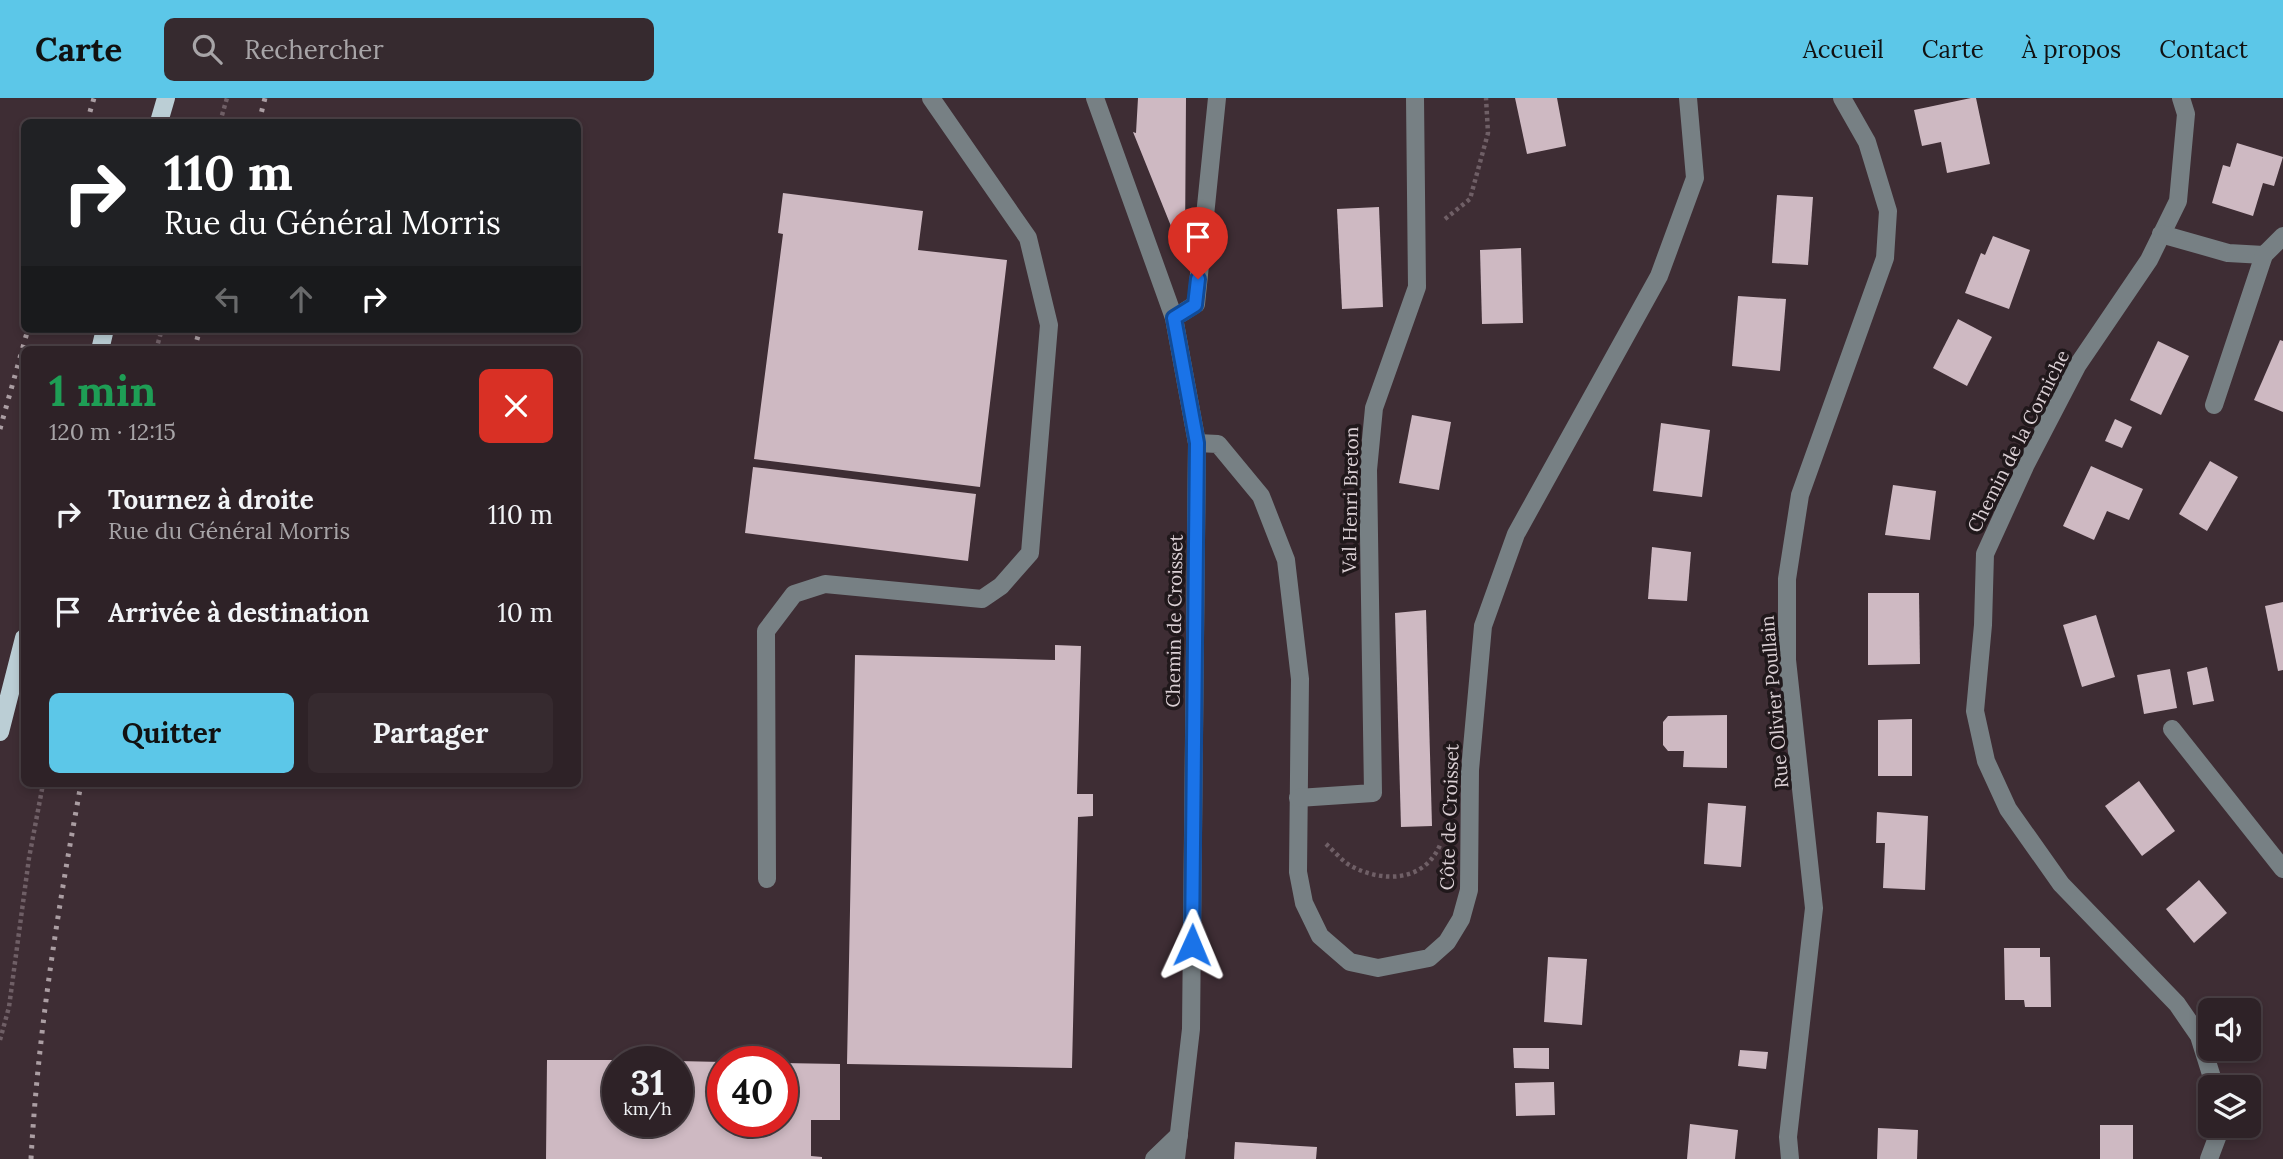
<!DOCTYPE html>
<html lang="fr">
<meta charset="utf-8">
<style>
body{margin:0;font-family:Lora,serif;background:#362a2f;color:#f1f3f6;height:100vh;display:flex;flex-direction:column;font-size:26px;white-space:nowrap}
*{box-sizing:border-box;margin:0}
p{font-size:23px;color:#a7a4a7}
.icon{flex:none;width:38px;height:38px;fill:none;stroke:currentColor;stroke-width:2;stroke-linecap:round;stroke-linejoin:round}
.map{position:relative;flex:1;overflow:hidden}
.sheet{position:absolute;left:21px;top:248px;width:560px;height:441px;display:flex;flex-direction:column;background:#2e2227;border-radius:10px;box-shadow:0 4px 10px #0003,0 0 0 2px #493f44}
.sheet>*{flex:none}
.guide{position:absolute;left:21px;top:21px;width:560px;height:214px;border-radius:10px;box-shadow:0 4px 10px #0003,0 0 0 2px #493f44;background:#202124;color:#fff;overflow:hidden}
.controls{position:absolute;left:2198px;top:900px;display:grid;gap:14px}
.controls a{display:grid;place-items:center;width:63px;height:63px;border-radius:10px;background:#2e2227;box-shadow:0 4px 10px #0003,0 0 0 2px #493f44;font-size:35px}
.speed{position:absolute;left:602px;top:948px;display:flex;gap:14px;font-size:35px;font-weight:700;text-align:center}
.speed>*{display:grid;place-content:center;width:91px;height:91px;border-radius:50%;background:#2e2227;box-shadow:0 4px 10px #0003,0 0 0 2px #493f44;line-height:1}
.speed small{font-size:18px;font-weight:400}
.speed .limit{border:10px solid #d22;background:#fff;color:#111}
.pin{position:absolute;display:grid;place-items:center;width:60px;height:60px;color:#fff;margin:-72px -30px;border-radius:50% 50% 50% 0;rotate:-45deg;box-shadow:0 0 7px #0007}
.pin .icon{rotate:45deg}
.me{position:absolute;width:77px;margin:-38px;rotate:1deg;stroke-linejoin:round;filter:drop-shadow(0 0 5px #0008)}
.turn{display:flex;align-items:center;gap:24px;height:147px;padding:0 28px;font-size:32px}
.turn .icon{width:91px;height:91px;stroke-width:2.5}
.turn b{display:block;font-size:49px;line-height:60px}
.lanes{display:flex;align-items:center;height:66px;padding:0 28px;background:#0003;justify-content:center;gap:35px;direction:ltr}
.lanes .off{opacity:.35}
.round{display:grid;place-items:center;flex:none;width:74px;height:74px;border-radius:10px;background:#362a2f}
.head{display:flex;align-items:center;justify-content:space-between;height:119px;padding:0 28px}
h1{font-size:42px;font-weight:700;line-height:52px;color:#1e9e55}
.action{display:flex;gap:14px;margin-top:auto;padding:14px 28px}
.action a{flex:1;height:80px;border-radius:10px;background:#5cc7e8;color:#111;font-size:28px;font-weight:700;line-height:80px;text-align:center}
.action a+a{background:#362a2f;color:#f1f3f6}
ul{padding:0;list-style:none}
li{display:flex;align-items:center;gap:21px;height:98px;padding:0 28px}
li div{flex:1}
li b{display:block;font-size:26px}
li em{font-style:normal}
header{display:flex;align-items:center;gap:42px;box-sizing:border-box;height:98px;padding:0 35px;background:#5cc7e8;color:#111}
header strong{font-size:33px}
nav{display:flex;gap:38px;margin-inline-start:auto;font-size:24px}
.search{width:490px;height:63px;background:#362a2f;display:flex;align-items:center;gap:18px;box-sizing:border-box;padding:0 24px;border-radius:10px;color:#a7a4a7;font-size:26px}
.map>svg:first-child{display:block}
.building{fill:#ceb9c2}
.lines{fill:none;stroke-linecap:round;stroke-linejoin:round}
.path{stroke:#6f5f66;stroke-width:4.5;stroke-dasharray:3.5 3.5;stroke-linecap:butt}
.minor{stroke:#778084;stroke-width:18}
.major{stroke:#bbced5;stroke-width:18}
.rail{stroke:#ab9ea3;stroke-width:5;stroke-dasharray:3.5 7;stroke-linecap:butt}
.route-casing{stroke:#114b97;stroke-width:18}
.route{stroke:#1a73e8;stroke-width:12}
.labels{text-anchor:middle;stroke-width:7;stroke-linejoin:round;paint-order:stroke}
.street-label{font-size:19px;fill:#dbd0d5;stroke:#20181b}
</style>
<header>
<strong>Carte</strong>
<div class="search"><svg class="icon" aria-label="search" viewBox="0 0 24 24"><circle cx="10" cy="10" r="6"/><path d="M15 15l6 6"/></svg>Rechercher</div>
<nav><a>Accueil</a><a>Carte</a><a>À propos</a><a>Contact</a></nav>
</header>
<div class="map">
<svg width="2283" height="1061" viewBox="0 0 2283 1061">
<rect width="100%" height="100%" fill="#3e2d34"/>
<g class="building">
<path d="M1138,0H1186L1185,145L1177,143L1133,34L1136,35Z"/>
<path d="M1515,0H1557L1566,48L1527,56Z"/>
<path d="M1971,0H1976L1990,66L1947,75L1941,44L1922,48L1914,12Z"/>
<path d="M2237,45L2283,59L2274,88L2263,85L2253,118L2212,105L2223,67L2230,69Z"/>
<path d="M783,95L923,113L918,152L1007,162L980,389L754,361L783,136L778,135Z"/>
<path d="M1777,97L1813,99L1808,167L1772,165Z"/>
<path d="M1379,109L1383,209L1342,211L1337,111Z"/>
<path d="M1993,138L2030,152L2009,211L1965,195L1981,155L1985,157Z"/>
<path d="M1521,150L1523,225L1482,226L1480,152Z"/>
<path d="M1738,198L1786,201L1780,273L1732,268Z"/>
<path d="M1958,221L1992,239L1967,288L1933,270Z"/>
<path d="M2280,242L2283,243V314L2254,302Z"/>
<path d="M2158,243L2189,258L2161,317L2130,302Z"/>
<path d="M1412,317L1451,324L1439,392L1399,385Z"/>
<path d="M2115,321L2132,329L2122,350L2105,343Z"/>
<path d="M1661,325L1710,332L1702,399L1653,393Z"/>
<path d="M2210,363L2238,379L2207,433L2179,416Z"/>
<path d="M2091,368L2143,391L2129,422L2107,413L2094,442L2063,428Z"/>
<path d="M753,369L976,396L968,463L745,435Z"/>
<path d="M1893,387L1936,393L1930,442L1885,437Z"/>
<path d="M1652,449L1691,454L1687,503L1648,501Z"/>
<path d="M1868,495H1919L1920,566L1868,567Z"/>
<path d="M2283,504V572L2278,573L2265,508Z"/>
<path d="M1426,512L1432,728L1401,729L1395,515Z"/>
<path d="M2096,517L2115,579L2082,589L2063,527Z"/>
<path d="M1055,547L1081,548L1077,696H1093V718L1078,719L1072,970L847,966L855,557L1055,562Z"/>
<path d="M2207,569L2214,603L2193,607L2187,574Z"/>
<path d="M2170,571L2177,610L2144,616L2137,577Z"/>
<path d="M1727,617V670L1683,669L1684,653H1668L1663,647V624L1668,618Z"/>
<path d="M1912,621V678H1878V622Z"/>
<path d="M2139,683L2175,733L2142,758L2105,708Z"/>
<path d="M1708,705L1746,708L1741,769L1704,766Z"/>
<path d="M1877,714L1928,718L1925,792L1883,790L1885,745H1876Z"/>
<path d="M2199,782L2227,815L2194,845L2166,811Z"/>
<path d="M2004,850H2040V859H2050L2051,909H2025L2024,902H2005Z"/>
<path d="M1548,859L1587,861L1582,927L1544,924Z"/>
<path d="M1513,950H1549V971L1514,970Z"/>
<path d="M1740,952L1768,954L1766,971L1738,968Z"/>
<path d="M547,962H618V1024H677V963L723,964V1024H782V965L840,966V1022H811V1058L822,1059V1061H546Z"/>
<path d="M1554,984L1555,1017L1516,1018L1515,985Z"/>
<path d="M1690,1026L1738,1032L1735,1061H1687Z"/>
<rect x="2100" y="1027" width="33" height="34"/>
<path d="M1878,1030L1918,1032L1917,1061H1877Z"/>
<path d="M1235,1044L1317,1049L1316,1061H1234Z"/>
</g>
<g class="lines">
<g class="path">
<path d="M220,24L227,0"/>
<path d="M1445,121L1470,101L1488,35L1486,0"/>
<path d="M156,252L162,231"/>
<path d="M1326,746C1334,753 1342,763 1351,768C1383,785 1424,784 1440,747"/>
<path d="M0,942L9,909L29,760L43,686"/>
</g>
<g class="minor">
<path d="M1095,0L1174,220L1197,345L1191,931L1176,1061"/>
<path d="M2181,0L2186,16L2178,103L2149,162L2077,268L2026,366L1985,456L1983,527L1975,613L1986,663L2008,711L2061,786L2177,906L2199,938L2215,989"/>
<path d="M2161,136L2228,155L2264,157L2283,138"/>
<path d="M1174,220L1196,206L1217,0"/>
<path d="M2214,307L2264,157"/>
<path d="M1197,345L1218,346L1261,398L1286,462L1300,581L1298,774L1304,805L1320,838L1350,864L1378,870L1429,860L1447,844L1461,821L1469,792L1470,672L1483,528L1516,436L1659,178L1695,80L1688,0"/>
<path d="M2172,631L2283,771"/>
<path d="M1298,700L1373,695L1368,372L1374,310L1417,189L1415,0"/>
<path d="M767,781L766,533L794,496L825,486L982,501L1001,488L1030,455L1049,227L1028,140L931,0"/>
<path d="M1154,1061L1179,1037"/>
<path d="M1790,1061L1788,1039L1814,810L1787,562V481L1800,397L1885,160L1888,113L1867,44L1842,0"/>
<path d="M2209,1061L2218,1037V1027"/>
</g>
<g class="major">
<path d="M159,24L166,0"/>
<path d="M100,252L105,231"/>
<path d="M0,634L24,540"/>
</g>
<g class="rail">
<path d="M87,24L94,0"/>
<path d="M259,24L265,0"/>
<path d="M194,252L200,231"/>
<path d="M0,331L28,231"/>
<path d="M31,1061C38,935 58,810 81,686"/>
</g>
</g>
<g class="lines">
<g class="route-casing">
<path id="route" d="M1192,847L1197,345L1174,220L1195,207L1198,181"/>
</g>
<use href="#route" class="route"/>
</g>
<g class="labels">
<g class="street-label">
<text transform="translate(2018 343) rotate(-63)" y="7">Chemin de la Corniche</text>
<text transform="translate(1350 402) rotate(-89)" y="7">Val Henri Breton</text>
<text transform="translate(1174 523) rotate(-89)" y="7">Chemin de Croisset</text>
<text transform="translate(1774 604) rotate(-95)" y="7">Rue Olivier Poullain</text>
<text transform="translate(1449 719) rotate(-88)" y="7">Côte de Croisset</text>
</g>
</g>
</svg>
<div class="controls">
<a><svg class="icon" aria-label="sound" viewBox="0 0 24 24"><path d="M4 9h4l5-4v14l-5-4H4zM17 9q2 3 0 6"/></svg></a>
<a><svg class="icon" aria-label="layers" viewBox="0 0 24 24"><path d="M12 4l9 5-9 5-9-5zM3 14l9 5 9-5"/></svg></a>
</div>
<div class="speed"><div>31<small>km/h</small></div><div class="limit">40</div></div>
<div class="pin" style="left:1198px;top:181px;background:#d93025"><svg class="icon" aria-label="arrive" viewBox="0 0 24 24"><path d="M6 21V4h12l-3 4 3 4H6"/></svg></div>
<svg class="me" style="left:1192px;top:847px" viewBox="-20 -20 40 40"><path d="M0-17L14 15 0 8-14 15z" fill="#1a73e8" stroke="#fff" stroke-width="4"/></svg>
<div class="guide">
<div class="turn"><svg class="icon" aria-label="right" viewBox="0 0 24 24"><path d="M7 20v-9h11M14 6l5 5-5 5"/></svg><div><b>110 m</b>Rue du Général Morris</div></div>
<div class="lanes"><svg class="icon off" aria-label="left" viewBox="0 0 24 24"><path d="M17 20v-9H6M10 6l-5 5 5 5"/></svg><svg class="icon off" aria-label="ahead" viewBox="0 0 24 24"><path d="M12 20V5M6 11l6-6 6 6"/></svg><svg class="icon" aria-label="right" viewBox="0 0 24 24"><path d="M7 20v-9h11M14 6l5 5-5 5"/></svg></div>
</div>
<section class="sheet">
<div class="head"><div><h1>1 min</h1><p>120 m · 12:15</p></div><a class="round" style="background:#d93025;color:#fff"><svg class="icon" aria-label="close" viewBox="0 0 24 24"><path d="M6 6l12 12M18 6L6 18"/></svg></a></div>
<ul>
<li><svg class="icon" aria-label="right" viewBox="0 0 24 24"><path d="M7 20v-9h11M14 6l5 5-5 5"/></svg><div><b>Tournez à droite</b><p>Rue du Général Morris</p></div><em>110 m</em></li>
<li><svg class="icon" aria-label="arrive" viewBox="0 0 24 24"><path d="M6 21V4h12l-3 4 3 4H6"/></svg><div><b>Arrivée à destination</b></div><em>10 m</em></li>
</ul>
<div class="action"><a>Quitter</a><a>Partager</a></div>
</section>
</div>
